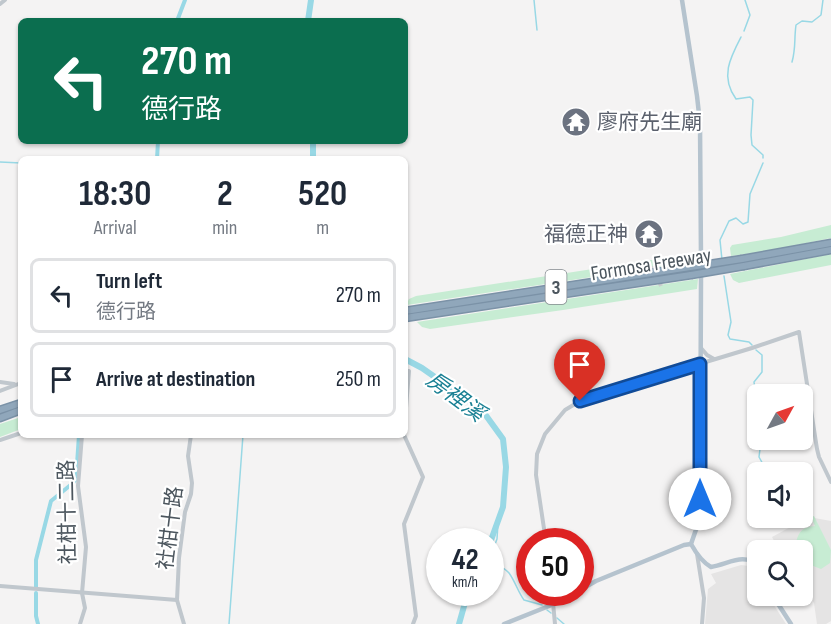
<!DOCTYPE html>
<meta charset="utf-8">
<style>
body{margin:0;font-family:"Sofia Sans Condensed","Noto Sans TC",sans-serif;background:#f2f2f3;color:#1f2937;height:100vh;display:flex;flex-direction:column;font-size:22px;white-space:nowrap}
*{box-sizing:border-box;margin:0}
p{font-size:20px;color:#747a83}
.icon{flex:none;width:33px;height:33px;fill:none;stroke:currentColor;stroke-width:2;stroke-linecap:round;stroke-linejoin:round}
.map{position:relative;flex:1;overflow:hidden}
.panel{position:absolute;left:18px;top:156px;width:390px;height:282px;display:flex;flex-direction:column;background:#fff;border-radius:9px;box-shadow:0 2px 4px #0004}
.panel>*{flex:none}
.top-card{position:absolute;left:18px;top:18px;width:390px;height:126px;border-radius:9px;box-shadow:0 2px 4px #0004;background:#0b6e4f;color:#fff;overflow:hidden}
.needle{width:39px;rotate:50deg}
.buttons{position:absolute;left:747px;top:384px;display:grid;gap:12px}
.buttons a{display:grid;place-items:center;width:66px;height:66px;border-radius:9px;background:#fff;box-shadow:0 2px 4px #0004;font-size:30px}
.speed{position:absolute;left:426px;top:528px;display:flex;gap:12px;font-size:30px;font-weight:700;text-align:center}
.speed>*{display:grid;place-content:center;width:78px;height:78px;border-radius:50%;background:#fff;box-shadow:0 2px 4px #0004;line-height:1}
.speed small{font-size:15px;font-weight:400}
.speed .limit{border:9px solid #d22;background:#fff;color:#111}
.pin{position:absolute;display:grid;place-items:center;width:51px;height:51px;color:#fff;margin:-62px -26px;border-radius:50% 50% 50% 0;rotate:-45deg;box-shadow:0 0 6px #0007}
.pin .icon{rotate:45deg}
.me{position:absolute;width:66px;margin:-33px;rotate:0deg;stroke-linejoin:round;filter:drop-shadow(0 0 4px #0008)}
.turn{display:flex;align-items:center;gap:21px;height:126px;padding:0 24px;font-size:27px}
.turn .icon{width:78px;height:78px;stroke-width:2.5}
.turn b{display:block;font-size:42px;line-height:51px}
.eta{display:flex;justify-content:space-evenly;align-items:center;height:102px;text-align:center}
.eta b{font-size:36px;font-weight:700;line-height:42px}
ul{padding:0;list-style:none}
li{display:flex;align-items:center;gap:18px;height:75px;margin:0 12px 9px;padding:0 12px;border:3px solid #e0e1e3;border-radius:9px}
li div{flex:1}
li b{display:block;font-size:22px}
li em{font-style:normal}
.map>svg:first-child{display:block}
.education{fill:#e5e4e4}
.green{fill:#c7ecd3}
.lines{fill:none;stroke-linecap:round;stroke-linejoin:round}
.stream{stroke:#98d8e5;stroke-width:1.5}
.canal{stroke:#98d8e5;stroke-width:4}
.river{stroke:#98d8e5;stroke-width:6}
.minor-tunnel{stroke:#caccce;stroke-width:4;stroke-dasharray:4 2;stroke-linecap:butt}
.highway-casing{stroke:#7b92a7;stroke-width:9}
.minor{stroke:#c0c7cd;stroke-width:4}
.major{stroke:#b5c3ce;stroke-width:4.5}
.highway{stroke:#90a7bb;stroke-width:6}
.highway-bridge-casing{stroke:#7b92a7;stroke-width:9;stroke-linecap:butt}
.highway-bridge{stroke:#90a7bb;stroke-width:6}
.route-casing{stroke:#114b97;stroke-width:15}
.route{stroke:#1a73e8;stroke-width:10}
.labels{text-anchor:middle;stroke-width:4.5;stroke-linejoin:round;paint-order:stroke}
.shield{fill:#fff;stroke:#82898e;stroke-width:1.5}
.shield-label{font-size:20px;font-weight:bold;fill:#4c565e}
.worship-label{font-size:21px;fill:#5b616d;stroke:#fff;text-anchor:start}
.street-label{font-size:21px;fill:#4c565e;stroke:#fff}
.water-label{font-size:22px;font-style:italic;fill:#1a8094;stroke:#fff}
</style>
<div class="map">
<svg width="831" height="624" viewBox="0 0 831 624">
<rect width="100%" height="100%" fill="#f4f3f3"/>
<g class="education">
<path d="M809,517L831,521V621L826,624H817L814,603L808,593L798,600L788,596H802V550H779L772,537Z"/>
<path d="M741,565L749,566L754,571L757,577L758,596H768L786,624H705L708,589L716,583L711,574Z"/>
</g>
<g class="green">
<path d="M831,225V238L768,251L731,256L730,248L732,245L781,237Z"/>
<path d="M697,253V261L407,305V303L409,299L416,296Z"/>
<path d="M831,254V265L739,283L733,280L730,274Z"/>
<path d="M698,279L697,289L563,310L430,329L422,327L417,322Z"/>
<path d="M21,417V429L0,437V424Z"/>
<path d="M814,516L831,550L830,563L821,569L808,564L807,562L803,564L802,550H801L796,542C799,531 803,527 815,526L811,517Z"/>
</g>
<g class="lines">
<g class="stream">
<path d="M534,0L537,30"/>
<path d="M744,31L750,15L745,0"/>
<path d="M741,37C730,58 720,77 736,99L750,97L753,100L751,135L752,145L763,155V158"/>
<path d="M792,62C796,48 794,39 796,25L802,21L812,22L821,15L823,0"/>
<path d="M0,162L21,163"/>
<path d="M722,260L720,240L729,221L736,218L743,224L748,222L750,194L763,163"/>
<path d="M724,276L731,322L728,335L730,339L749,342L752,345"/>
<path d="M756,350L762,355V372L754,382L755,389L761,394"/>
<path d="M770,442L760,449L759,457L764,466L779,465V472"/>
<path d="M498,523L497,539L494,547L497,564C501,567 506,569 509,573C515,581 518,592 524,600L542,605"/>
<path d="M547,610L551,613"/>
<path d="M557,618L564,624"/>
<path d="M229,624L243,435"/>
</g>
<g class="canal">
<path d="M177,21L185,0"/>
<path d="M157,159L158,141"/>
<path d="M36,587V560L51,501L73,483L76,479L79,435"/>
<path d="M36,593V616L38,624"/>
</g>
<g class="river">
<path d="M308,21L311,0"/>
<path d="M313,141V159"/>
<path d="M405,359L422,368L482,410L503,439L506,467L503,507L490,543"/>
<path d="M459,624L468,592"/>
</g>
<path class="minor-tunnel" d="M653,266L661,286"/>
<g class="highway-casing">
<g id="highway">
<path d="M742,259L831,243"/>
<path d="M744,266L831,250"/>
<path d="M405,311L690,267"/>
<path d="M405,318L691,275"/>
<path d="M0,410L21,403"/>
<path d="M0,418L21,410"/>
</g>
</g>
<g class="minor">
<path d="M0,4L5,0"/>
<path d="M701,348L707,355L714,359"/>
<path d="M405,372L409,371L405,420"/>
<path d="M0,382L14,384"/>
<path d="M0,391L21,383"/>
<path d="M404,435L423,477L404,524L416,616L413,624"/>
<path d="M0,440L21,433"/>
<path d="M546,542L536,475L537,454L545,434L565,410L580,401L600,394L752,348L799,332L817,449L819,457L831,482"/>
<path d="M697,554L704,598L702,624"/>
<path d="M0,586L177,600"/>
<path d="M552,592L555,624"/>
<path d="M80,624L85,608L82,593L86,547L78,486L82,435"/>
<path d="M184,624L177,600L179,558L185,512L191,494L192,483L188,456L191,435"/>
</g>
<g class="major">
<path d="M682,0L697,96L700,123L701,259"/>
<path d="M701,277L700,518L691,544C696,553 702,562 711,567C729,564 744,552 758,566"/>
<path d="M580,590L596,581L684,545L691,544"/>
<path d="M773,596L791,624"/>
<path d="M504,624L554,604L575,592"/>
</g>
<use href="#highway" class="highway"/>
<g class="highway-bridge-casing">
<g id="highway-bridge">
<path d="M690,267L742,259"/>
<path d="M691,275L744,266"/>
</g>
</g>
<use href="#highway-bridge" class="highway-bridge"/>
</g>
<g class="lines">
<g class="route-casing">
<path id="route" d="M580,401L700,364V499"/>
</g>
<use href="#route" class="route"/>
</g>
<defs>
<g id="temple-disc" transform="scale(1.5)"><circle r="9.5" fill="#6b7280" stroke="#fff"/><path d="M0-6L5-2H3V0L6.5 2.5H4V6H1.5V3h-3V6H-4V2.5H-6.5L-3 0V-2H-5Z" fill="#fff"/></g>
</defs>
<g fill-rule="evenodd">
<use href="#temple-disc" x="576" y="122"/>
<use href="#temple-disc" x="649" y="234"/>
</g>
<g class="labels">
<rect class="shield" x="545.5" y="270" width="21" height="34" rx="4.5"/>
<g class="shield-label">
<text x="556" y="294">3</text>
</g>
<g class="worship-label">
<text x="597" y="129">廖府先生廟</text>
<text x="628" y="241" text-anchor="end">福德正神</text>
</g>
<g class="street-label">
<text transform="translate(651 264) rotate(-9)" y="7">Formosa Freeway</text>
<text transform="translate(67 512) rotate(-91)" y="7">社柑十二路</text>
<text transform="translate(170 528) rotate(-83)" y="7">社柑十路</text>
</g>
<g class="water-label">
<text transform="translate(456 396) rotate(37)" y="8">房裡溪</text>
</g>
</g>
</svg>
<div class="buttons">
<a><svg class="needle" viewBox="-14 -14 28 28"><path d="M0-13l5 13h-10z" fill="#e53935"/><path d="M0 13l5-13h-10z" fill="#747a83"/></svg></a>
<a><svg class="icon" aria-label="sound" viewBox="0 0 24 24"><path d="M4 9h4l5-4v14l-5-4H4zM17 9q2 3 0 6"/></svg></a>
<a><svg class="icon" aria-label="search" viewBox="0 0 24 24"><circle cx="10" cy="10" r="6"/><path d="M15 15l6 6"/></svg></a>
</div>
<div class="speed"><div>42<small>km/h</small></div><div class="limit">50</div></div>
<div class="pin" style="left:580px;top:401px;background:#d93025"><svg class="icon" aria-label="arrive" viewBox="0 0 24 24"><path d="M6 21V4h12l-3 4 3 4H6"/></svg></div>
<svg class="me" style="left:700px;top:499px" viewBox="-20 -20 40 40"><circle r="19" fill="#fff"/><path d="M0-13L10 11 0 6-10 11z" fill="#1a73e8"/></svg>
<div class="top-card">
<div class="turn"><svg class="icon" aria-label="left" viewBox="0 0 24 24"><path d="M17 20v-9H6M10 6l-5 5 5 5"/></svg><div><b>270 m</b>德行路</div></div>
</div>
<section class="panel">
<div class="eta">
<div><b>18:30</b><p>Arrival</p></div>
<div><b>2</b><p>min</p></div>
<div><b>520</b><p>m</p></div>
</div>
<ul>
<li><svg class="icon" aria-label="left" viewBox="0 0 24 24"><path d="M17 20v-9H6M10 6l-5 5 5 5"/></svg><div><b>Turn left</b><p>德行路</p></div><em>270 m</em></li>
<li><svg class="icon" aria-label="arrive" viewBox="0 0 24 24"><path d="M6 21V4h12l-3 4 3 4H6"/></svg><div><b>Arrive at destination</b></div><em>250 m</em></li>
</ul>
</section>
</div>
